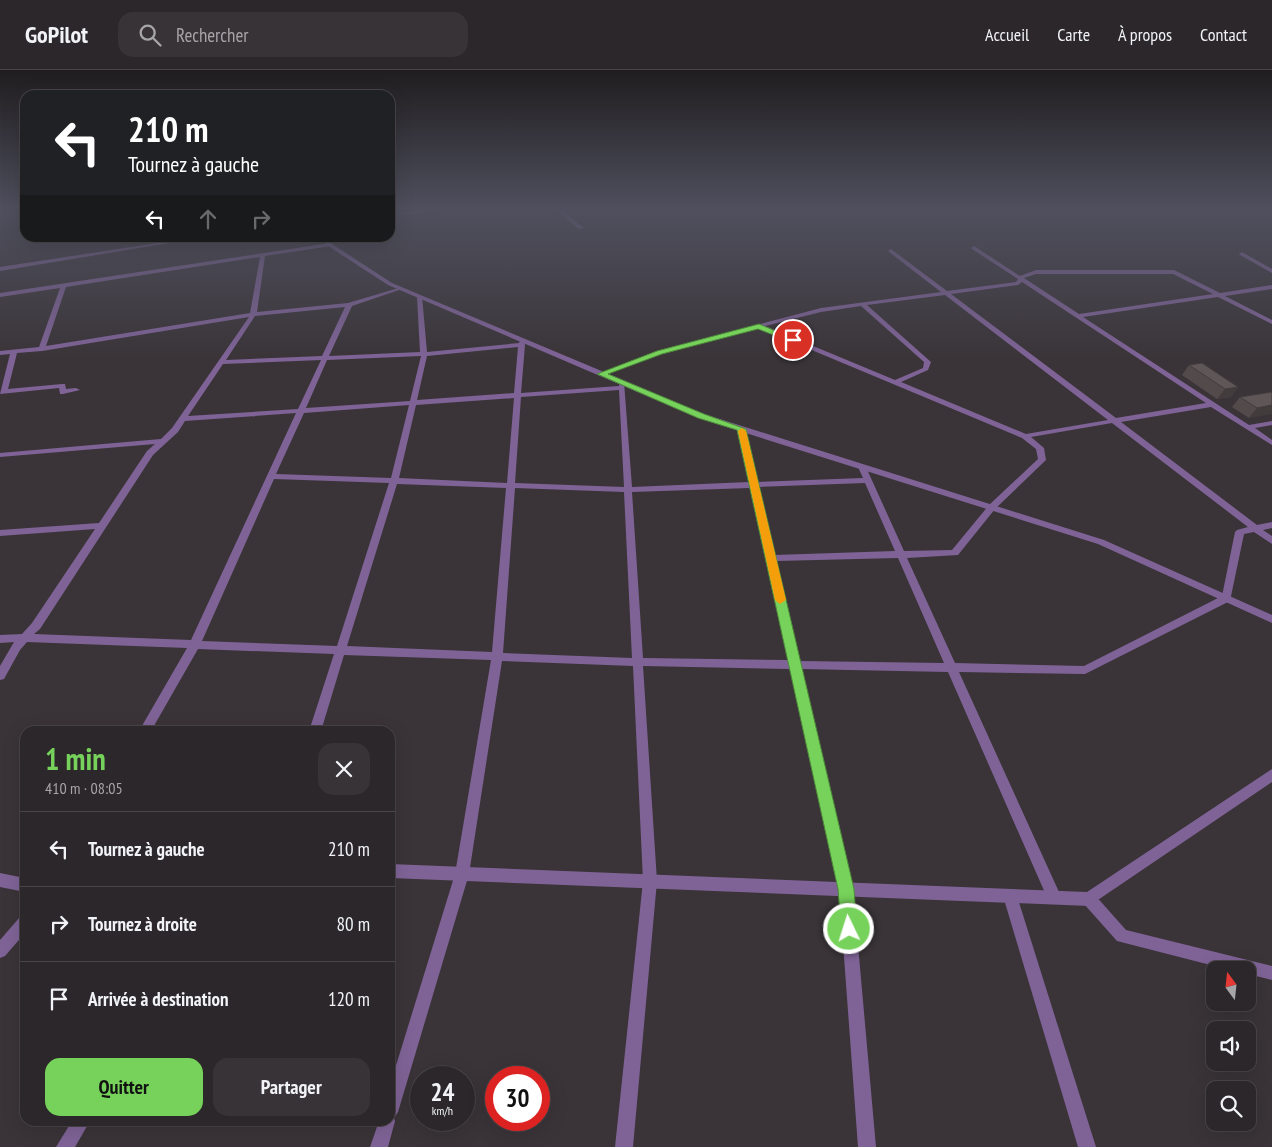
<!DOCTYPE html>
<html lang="fr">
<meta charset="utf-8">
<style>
body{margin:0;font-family:"PT Sans Narrow",sans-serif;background:#383336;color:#f1f3f6;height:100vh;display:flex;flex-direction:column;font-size:19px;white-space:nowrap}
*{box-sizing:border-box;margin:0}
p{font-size:16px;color:#a6a5a8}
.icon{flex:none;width:28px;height:28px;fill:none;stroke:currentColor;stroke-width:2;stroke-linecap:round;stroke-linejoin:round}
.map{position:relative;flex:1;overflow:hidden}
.details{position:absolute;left:20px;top:656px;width:375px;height:400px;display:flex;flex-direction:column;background:#2c272a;border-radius:15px;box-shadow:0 5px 20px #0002,0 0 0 1px #484447}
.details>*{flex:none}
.hud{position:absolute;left:20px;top:20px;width:375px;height:152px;border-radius:15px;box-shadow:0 5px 20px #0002,0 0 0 1px #484447;background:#202124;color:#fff;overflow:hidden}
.needle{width:32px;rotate:345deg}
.tools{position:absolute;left:1206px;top:891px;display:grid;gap:10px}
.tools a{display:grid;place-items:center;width:50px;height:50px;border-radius:10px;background:#2c272a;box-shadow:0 5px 20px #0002,0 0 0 1px #484447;font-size:25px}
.speed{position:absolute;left:410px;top:996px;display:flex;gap:10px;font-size:25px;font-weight:700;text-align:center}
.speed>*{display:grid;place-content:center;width:65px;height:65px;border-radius:50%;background:#2c272a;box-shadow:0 5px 20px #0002,0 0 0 1px #484447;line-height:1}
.speed small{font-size:12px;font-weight:400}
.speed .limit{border:8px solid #d22;background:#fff;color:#111}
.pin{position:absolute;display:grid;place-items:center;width:42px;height:42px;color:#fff;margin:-21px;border:2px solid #fff;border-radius:50%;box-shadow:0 1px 5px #0007}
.me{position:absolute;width:55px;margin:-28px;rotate:356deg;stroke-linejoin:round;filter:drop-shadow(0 0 4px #0008)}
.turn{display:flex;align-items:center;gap:18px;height:105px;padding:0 25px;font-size:22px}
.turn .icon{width:65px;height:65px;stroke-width:2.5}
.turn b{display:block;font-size:35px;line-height:42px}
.lanes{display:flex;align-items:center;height:48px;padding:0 25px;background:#0003;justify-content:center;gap:25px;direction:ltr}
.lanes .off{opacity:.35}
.round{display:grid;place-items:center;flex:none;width:52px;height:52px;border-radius:15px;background:#383336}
.overview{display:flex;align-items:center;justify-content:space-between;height:85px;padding:0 25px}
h1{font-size:30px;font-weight:800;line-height:38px;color:#76d25a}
.primary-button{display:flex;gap:10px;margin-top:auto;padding:10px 25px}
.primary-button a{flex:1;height:58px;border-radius:15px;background:#76d25a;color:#111;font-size:20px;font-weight:800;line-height:58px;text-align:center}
.primary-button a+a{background:#383336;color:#f1f3f6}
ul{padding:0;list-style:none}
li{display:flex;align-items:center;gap:15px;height:75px;padding:0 25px;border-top:1px solid #484447}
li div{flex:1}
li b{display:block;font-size:19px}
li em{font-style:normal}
header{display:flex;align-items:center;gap:30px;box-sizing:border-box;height:70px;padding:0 25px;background:#2c272a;border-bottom:1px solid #484447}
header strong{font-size:24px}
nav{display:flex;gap:28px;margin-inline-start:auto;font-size:18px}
.search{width:350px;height:45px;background:#383336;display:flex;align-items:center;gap:12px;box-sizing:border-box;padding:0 18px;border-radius:15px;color:#a6a5a8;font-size:19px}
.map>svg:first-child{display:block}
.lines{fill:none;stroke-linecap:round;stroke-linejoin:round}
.minor{fill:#7f6397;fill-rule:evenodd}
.tertiary{fill:#7f6397;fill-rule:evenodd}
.wall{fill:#524a4b}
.shaded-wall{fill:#423c3d}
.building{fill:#5f5657;stroke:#423c3d}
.route{fill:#76d25a;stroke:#4d883a}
.slow{fill:#f59e0b}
</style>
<header>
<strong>GoPilot</strong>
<div class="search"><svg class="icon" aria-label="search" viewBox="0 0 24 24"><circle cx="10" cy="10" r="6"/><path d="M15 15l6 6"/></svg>Rechercher</div>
<nav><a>Accueil</a><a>Carte</a><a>À propos</a><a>Contact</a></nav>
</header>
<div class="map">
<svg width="1272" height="1077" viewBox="0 0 1272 1077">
<rect width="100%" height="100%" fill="#3a3438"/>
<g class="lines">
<g class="minor">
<path d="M434,139H449L390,146V144Z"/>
<path d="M555,139H560L584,158L579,159Z"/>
<path d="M190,168H200L0,201V197Z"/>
<path d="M330,173L333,175L332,176L265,186L257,242L348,233L402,217V219L352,236L329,286L420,282L417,227L422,226L427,282L519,273L520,270H524L525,275L521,323L619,316L620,312H624L632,417L749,412L737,359L741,357L745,359L757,412L863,408L858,397L862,395H865L904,481L952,480L989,435L1038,389L1036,379L1022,368L759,258L661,283L603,305L598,304L657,281L821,238L941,222L889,182L888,181L891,179L947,221L1016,212L1018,209L972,179L971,178L974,176L1020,206L1036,200H1174L1220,223L1272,215V219L1225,226L1272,250V254L1218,227L1083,247L1249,355L1272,351V355L1255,358L1272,370V375L1211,337L1121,352L1257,455L1272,452V458L1263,460L1272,466V474L1254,462L1244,464L1230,531L1085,604L959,602L1059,822L1061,827L1059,832L1054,834L1049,832L948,602L801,599L853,819L876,1077H858L839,819L790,599L643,596L657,811L633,1077H615L643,811L633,596L502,591L469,804L398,1042L394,1048L395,1051L388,1077H370L379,1051H390V1015L455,804L491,590L344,585L321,661H309L334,584L198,579L151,661H139L187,578L27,572L20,580L4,609L0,610V596L14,572L0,573V565L22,564L32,553L95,459L0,466V460L99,453L147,381L155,374L0,387V383L161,369L172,358L249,247L42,281L17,283L8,319L62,314H65L66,319L76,318L80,320L63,324H60L59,318L0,324L10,284L0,285V281L39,277L60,218L0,227V223ZM260,187L250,243L46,276L66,217ZM1036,204H1173L1213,224L1079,244L1024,208ZM1022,212L1206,333L1116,348L951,224L1018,215ZM945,225L1108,350L1026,364L901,312L928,300L931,292L867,235ZM861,236L924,292L923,298L895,310L765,256L821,242ZM345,237L322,286L226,290L255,246ZM518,277L514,323L417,330L427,286ZM421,286L410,331L306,338L327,290ZM321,290L298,339L188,346L223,294ZM619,320L624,417L515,413L521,327ZM514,328L507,413L399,408L416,335ZM409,335L391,408L276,404L304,343ZM296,343L191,570L34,564L40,559L153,385L178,362L185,351ZM1112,353L1248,457L1237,460L1235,462L1222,526L1084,596L955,593L907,488L958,485L995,439L1046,390L1044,378L1031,367ZM274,409L389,413L337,576L202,571ZM865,413L895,481L774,485L758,417ZM397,414L506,418L492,582L347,576ZM515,418L624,422L632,588L503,583ZM750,418L788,590L643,588L632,422ZM898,488L944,593L799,591L776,491Z"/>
<path d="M1242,182L1272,199V203L1240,185L1239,184Z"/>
<path d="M1010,819L1015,821L1017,826L1096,1077H1078L1003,826L1005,821Z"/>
<path d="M1089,822L1094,824L1126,860L1272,896V910L1248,904V900H1230L1117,871L1084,834L1082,829L1084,824Z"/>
<path d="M25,845V863L5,886L0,888V870L20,847Z"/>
<path d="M72,1051H90L75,1077H56Z"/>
</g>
<g class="tertiary">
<path d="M322,168H326L332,174L392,213L704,344L1104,470L1272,545V553L1098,474L698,348L388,215L328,176Z"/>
<path d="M1272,699V712L1089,836L390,808V794L1087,822Z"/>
<path d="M0,803L25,808V822L0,817Z"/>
</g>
</g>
<g class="wall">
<path d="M1189,295L1238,317L1231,327L1217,329L1182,305Z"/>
<path d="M1272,322L1249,348L1232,337L1240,327Z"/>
</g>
<g class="shaded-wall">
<path d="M1238,317L1231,327L1217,329L1225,319Z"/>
<path d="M1272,335V344L1249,348L1257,338Z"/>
</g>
<g class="building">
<path d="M1202,293L1238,317L1225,319L1189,295Z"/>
<path d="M1272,322V335L1257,338L1240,327Z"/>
</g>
<linearGradient id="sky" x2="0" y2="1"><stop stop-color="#201d1f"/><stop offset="0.48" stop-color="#4f505e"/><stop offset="1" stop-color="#4f505e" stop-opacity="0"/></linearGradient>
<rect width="1272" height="290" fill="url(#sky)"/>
<path class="route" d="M759,254L797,270L791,272L758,259L662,284L608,304L704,344L746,359L854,819L857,859L855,865L849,867L844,865L841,859L838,819L737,360L698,348L597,304L657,281Z"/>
<path class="slow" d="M742,358L746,361L786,530L780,534L775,530L738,361Z"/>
</svg>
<div class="tools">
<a><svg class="needle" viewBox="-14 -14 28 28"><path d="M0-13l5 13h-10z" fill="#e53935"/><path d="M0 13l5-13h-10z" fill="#a6a5a8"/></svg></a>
<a><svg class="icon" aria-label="sound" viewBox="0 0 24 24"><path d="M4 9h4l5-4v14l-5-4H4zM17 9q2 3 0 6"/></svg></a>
<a><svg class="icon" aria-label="search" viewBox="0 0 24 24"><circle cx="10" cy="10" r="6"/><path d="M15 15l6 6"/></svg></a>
</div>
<div class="speed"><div>24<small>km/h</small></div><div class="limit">30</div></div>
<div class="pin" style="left:793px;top:270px;background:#d93025"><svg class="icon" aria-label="arrive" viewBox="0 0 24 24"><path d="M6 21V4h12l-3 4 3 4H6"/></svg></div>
<svg class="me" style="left:849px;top:859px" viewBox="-20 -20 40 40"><circle r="17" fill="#76d25a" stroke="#fff" stroke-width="3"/><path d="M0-11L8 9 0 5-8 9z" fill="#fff"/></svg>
<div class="hud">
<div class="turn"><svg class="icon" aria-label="left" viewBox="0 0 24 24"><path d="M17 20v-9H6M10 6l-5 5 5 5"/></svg><div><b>210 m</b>Tournez à gauche</div></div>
<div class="lanes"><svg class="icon" aria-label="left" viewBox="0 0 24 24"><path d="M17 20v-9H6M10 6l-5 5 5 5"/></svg><svg class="icon off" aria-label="ahead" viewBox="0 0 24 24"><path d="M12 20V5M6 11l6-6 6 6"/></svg><svg class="icon off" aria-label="right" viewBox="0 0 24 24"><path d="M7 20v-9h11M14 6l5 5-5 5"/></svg></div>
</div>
<section class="details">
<div class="overview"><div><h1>1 min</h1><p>410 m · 08:05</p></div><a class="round"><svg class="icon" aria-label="close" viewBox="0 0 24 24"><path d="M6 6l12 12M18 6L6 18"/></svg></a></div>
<ul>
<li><svg class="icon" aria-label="left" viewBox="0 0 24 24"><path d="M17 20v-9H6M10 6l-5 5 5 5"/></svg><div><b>Tournez à gauche</b></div><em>210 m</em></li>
<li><svg class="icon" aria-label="right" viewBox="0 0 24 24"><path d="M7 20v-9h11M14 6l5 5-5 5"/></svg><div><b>Tournez à droite</b></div><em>80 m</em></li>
<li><svg class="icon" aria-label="arrive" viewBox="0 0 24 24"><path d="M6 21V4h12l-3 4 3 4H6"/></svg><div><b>Arrivée à destination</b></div><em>120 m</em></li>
</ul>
<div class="primary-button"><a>Quitter</a><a>Partager</a></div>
</section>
</div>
